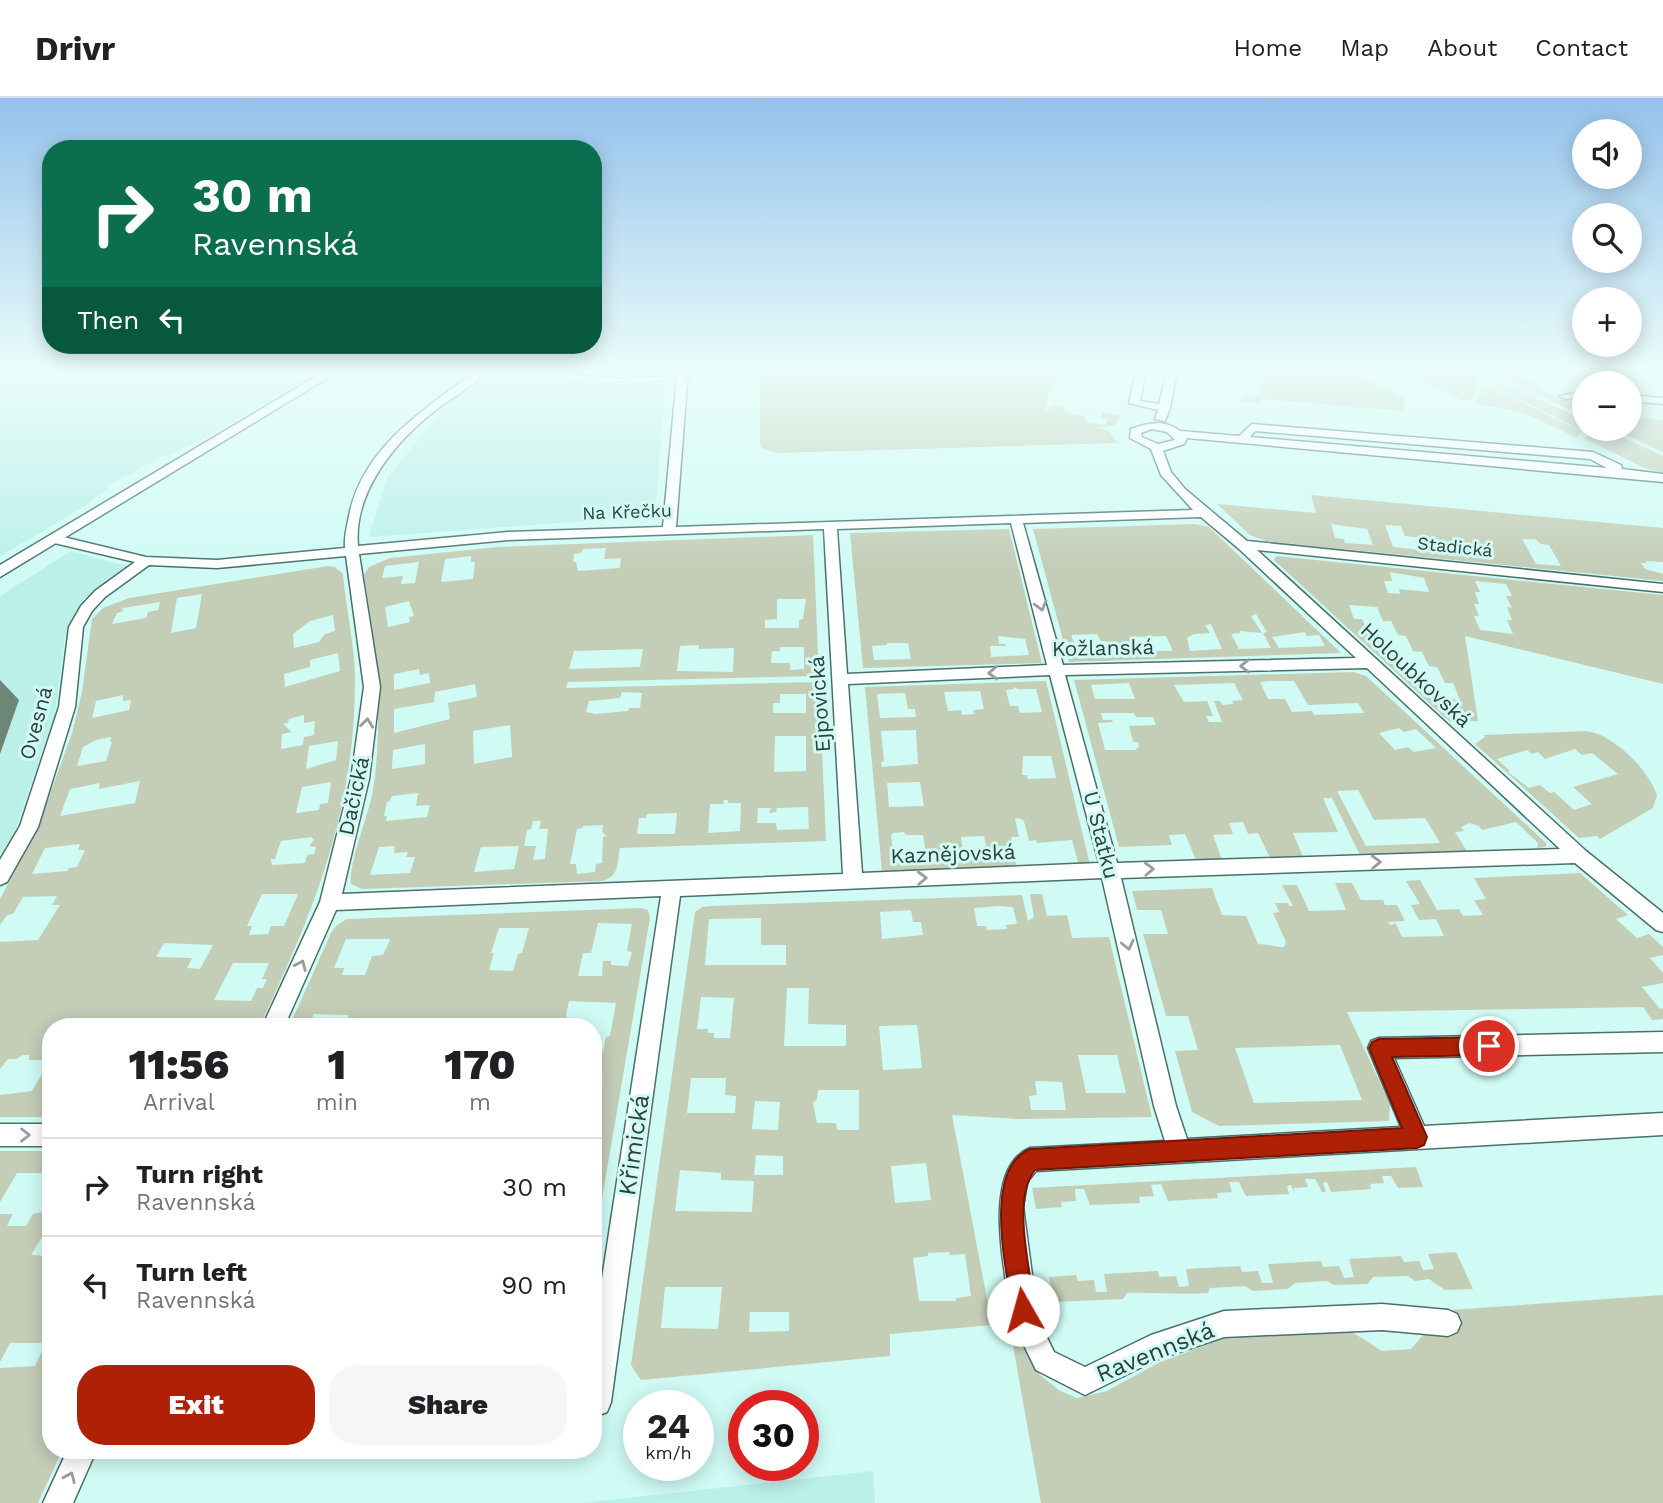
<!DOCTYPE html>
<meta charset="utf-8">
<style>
body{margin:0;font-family:"Work Sans",sans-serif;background:#f6f6f6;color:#202124;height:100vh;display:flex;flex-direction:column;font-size:26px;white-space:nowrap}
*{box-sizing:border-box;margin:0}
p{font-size:23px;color:#757577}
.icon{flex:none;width:38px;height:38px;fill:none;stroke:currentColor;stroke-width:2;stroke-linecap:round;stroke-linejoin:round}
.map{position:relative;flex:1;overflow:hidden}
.sheet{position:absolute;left:42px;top:920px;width:560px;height:441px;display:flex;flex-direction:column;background:#fff;border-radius:28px;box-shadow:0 4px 18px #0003}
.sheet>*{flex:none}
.top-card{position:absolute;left:42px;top:42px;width:560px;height:214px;border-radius:28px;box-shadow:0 4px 18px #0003;background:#0b6e4f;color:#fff;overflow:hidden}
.buttons{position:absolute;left:1572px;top:21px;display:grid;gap:14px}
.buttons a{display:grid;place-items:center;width:70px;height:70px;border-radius:50%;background:#fff;box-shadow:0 4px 18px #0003;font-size:35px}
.speed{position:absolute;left:623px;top:1292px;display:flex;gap:14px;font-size:35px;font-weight:700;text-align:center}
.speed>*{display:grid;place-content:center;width:91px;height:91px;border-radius:50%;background:#fff;box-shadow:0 4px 18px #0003;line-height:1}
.speed small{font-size:18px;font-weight:400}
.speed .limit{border:10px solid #d22;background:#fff;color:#111}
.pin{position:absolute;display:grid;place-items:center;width:60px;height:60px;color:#fff;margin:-30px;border:4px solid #fff;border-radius:50%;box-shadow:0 2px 7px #0007}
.me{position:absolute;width:77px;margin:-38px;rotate:353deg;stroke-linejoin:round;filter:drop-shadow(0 0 5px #0008)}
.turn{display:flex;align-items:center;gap:24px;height:147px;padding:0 35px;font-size:32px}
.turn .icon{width:91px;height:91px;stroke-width:2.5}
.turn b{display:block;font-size:49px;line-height:60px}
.then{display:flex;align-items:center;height:66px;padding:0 35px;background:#0003;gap:14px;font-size:26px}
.eta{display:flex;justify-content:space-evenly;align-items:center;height:119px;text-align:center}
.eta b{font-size:42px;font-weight:800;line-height:49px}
.action{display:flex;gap:14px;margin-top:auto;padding:14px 35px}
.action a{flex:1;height:80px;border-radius:28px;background:#af2107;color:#fff;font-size:28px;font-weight:800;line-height:80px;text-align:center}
.action a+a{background:#f6f6f6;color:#202124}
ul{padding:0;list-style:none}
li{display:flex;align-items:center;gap:21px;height:98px;padding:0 35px;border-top:2px solid #e0e0e0}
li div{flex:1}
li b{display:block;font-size:26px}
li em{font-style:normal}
header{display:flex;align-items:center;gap:42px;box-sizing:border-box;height:98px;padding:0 35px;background:#fff;border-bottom:2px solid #e0e0e0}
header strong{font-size:33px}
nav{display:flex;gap:38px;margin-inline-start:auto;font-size:24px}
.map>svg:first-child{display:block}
.built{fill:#bbf0e9}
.green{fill:#c4cdb6;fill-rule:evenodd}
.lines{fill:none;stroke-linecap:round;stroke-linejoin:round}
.minor-casing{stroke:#49706b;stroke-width:3}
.tertiary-casing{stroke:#49706b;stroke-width:3}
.minor{fill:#fff;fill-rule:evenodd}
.tertiary{fill:#fff;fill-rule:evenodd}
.wall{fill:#87a490}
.shaded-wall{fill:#6e8676}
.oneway{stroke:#969e9d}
.route{fill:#af2107;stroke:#721505;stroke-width:2}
.labels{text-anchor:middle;stroke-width:6;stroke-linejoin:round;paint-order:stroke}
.far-street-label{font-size:18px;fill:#2d3e3b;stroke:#d0fbf5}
.street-label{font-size:21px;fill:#2d3e3b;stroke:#d0fbf5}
.near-street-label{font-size:24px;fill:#2d3e3b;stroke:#d0fbf5}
</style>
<header>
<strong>Drivr</strong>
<nav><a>Home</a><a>Map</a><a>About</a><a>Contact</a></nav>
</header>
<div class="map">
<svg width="1663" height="1405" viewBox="0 0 1663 1405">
<rect width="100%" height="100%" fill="#d0fbf5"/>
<g class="built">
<path d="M0,273H321L207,339L168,358L163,357L129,377H125L105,389L108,390L82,410L0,458Z"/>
<path d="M497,273H527L590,284L666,282L656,402L650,410L639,419L369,439L387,380L448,306Z"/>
<path d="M71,453L130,469L84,501L65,538L55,616L15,733L0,757V498Z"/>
<path d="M873,1373L875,1405H583Z"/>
</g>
<g class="green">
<path d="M760,273H1058L1044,311L1049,312L1051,307L1065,309L1064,314L1085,318L1087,324L1105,327L1107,321L1101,320L1103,314L1120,317L1115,327L1097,329L1110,334L1117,345L776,355L762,350L760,346Z"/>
<path d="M1261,273H1353L1406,301L1403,313L1261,301L1257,306L1243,303L1241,300L1245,297L1259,299Z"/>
<path d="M1404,273H1476L1479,288L1471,302H1462L1419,280L1425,278L1419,275L1412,277Z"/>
<path d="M1492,273H1512L1537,287L1541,293L1559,298L1584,310V318L1516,287Z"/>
<path d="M1507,286L1569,315L1577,322L1581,332L1492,288Z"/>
<path d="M1490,289L1581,333L1577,340L1524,315L1475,305L1484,292Z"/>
<path d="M1629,319L1663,322V354L1612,331H1629Z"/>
<path d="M1589,331H1605L1663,358V375L1642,369L1586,341Z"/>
<path d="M1311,397L1663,430V464L1646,463L1647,465H1641L1645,471L1663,476V483L1266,443L1250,437L1217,406L1316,415ZM1331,426L1367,431L1373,447L1345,445L1344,441L1335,440ZM1385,427L1401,428L1405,438L1434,441L1439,454L1393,449ZM1522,441H1535L1541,446L1549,447L1561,468L1536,466Z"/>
<path d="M1195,426L1209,429L1341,555L1069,564L1033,431ZM1256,516L1267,534L1263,535L1271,550L1239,551L1231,536L1240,535V533L1262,535L1251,518ZM1211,526L1222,551L1190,553L1187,540L1194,536L1210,535L1205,527ZM1305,534L1307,538L1319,537L1325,548L1279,550L1272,539ZM1097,536L1101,543H1106L1109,550H1104L1105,555L1078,556L1071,537ZM1166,538L1173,553H1139L1133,539Z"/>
<path d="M1009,431L1042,565L863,570L850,435ZM998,538L1025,541L1029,557L991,559L990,548H1006L1005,546H999ZM887,545H908L911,561L874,562L872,548L887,547Z"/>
<path d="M813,437L819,578L568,584L566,590L819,584L826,743L620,750C617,765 620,777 603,783L362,791L351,786C348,764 371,713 374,686C383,615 376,547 364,477L369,469L390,460L498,449ZM606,450L604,461L621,460L620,470L578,473L576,464H573L574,456L581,455L583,451ZM471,458V464H475L473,481L441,484L445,461ZM419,464L415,485L401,486L403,478L382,480L385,468ZM777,501H806L803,521L799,522V530H765V522L777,521ZM409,503L414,518L409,519L410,524L388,529L385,509ZM699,547V551L734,550L733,574L677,573L680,548ZM780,549H804V571L790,572V565H771L772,553H780ZM643,551L640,569L569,571L574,553ZM419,571L420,577L429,575L430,585L394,592V576ZM475,586L477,599L448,605L450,621L394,635V611L434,604L435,594ZM622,594L642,595L640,610H629L628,613L596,616L586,614L589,603L620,600ZM780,596H806V615H773V605H780ZM510,627L512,659L474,666L473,633ZM775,638H806V673L774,674ZM425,646V666L392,671L393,652ZM418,695L416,708L430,707L427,719L386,723L387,718H384L387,704L390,703L392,698ZM724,702H728V705H741L740,733L708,735L710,706H723ZM808,709L809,731L777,732L776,725H757L758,710H771L769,715L776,714L777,710ZM677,715L675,736H637L639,720H646L647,716ZM533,723H541L539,731H548L545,761L533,762L536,748H524L527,732L531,731ZM603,727L602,734L607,738L603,739L602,765L596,766L595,774L577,776L576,766H570L577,731L582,730L583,728ZM395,748L394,755L408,754L406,759H415L410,775L370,777L379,749ZM519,748L514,771L474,774L481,749Z"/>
<path d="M1276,458L1663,497V586L1465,538L1478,623L1450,624L1274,462ZM1390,474L1424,480L1429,494L1399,491L1400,496L1388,495L1384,483H1392ZM1475,483L1506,486L1512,498H1506L1512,510L1507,509L1512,522H1507L1513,536L1480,532L1474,518H1479L1474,506H1479L1475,494H1480ZM1349,507L1377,509L1383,523H1391L1398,537L1406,538L1413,553L1422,554L1429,568L1437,569L1445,585H1453L1460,602L1432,599L1424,583H1414L1407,567L1398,566L1392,551H1383L1377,536H1369L1362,521H1354Z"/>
<path d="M328,468L335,469L343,476C346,512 355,547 355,582C355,713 314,814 259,929H51V1019H0V997L32,993L50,962H29V957H22L17,961H8L0,971V844L38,842L60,807H52L57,798L23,799L13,816L7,817L0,827V801L37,732L72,635L82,594L92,521L103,510L129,500ZM202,496L196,530L171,535L177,500ZM160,504L158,512L148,514L146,520L112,526L117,515L122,514L123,510ZM333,517L335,533L325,536L319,544L294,550L293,536L310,523ZM338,555L340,573L285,589L284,576L310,569V562ZM123,597V603L131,602L129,612L92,620L96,603ZM304,617V625L315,623L314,637L304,639L303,647L281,651L282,636L292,634L283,626L288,625L289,621ZM111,639L110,644H112L106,663L77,668L83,649L96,642ZM338,643L336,662L306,671L309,648ZM140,683L135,705L60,718L70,691L100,685L99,691ZM331,684L328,705L320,706L319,712L296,715L302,689ZM311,739L314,742L309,748L316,749L314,756L307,757L305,765L272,767L271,761H275L281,743ZM80,746L78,752H85L77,769L69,770L67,773L32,776L45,750ZM262,796H298L284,828H271L268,836L249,837L252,828H247ZM164,845L213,847L200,871L187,870L192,860L156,859ZM233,865H269L262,881H267L263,890H257L251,903L214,902Z"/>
<path d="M1353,574L1366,578L1546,745V749L1537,750L1538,745L1516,724L1482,732L1479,728L1469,725L1461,729L1464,733L1455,734L1467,753L1360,757L1332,700H1323L1338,734L1293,735L1303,759L1270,760L1258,735L1248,736L1243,724L1229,725L1233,736L1213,737L1222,762H1196L1185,736L1169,737L1172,747L1119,749L1074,582ZM1269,583H1294L1308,607L1358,605L1364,615L1314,617L1312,613L1292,614L1285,601H1268L1260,584ZM1129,585L1135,601H1095L1091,587ZM1234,585L1243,602L1232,603L1233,606L1222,607L1220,603H1214L1222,624H1209L1206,618H1213L1207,603L1184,604L1174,587ZM1101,615H1134L1136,619H1153L1156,627L1129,628L1133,644H1138L1139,649L1135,652H1105L1098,625L1113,624L1112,622H1103ZM1399,630L1404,634L1416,631L1436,650L1414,654L1408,649L1395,652L1379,635ZM1358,692L1374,722L1425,720L1440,745L1366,748L1337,693Z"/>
<path d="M1046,583L1090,767H1075L1078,764L1072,742L1037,745L1036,742L1029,743L1024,723L1019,720L1015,721L1019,739H1011L1017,769L882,774L865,589ZM1014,589L1018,591H1036L1042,614L1020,615L1018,608H1010L1006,592L1014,591ZM980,593L984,611L973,612L974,616L962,617L961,612L948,613L944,594ZM905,595L908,611H915L916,619L880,620L877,596ZM916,632L918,666L882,669L881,664L884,663L881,633ZM1023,658H1051L1056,680L1028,681L1027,677H1022ZM920,684L924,708L889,709L887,685ZM904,734L906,737H923L926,757H932L933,765H912L910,759L894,760L891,738L893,735ZM984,738L988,759L964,760L961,739Z"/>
<path d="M1586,633C1613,636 1648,671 1657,697L1653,710L1600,741L1597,738L1579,740L1475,646L1485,639L1484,637ZM1575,651L1582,657L1592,655L1618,676L1573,689L1592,706L1574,712L1554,694L1550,695L1540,687L1529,690L1508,674L1510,673L1497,661L1527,652L1532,656L1538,654L1545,661Z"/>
<path d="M1580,775L1628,817L1616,821L1637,840L1649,836L1663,849V857L1650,860L1663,875V885L1642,889L1660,911L1663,910V921L1652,922L1643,909L1347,914L1390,1006L1389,1023L1219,1028L1192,1014L1175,953L1198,952L1188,918H1166L1143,836H1168L1161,812H1137L1132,793L1212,790L1222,817L1246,818L1258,846C1267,846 1274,849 1284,849L1286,844L1273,815L1279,814L1275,805H1288L1289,808H1293L1282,787H1297L1309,813L1346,812L1335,785H1352L1361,802H1383L1385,807H1397L1405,823L1388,824L1390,827L1396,826L1402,839L1444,838L1436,821L1419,822L1411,807L1420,806L1406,783L1420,782L1437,812L1459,811L1463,818L1483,817L1474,802L1486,801L1474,780ZM1340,947L1362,1002L1254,1005L1235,950Z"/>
<path d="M1030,796H1042L1047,818L1067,817L1072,840L1109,839L1152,1019L1020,1021L952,1017L992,1227L890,1236V1258L641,1282L631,1267L695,814L702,809L710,808L1022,797L1028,823L1034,819ZM998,808L1013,809L1017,826L1006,827L1007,831L987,832L986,828H977L974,810ZM911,812L913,824H921L923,837L882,841L880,814ZM761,820V847H786V867H705L709,821ZM787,890H809L808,926L846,927V948H784ZM701,899L734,900L730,940H714V935H708V931H697ZM917,927L922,970L883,972L879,928ZM1078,957H1117L1126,995H1086ZM691,980H726L725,997L736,998L735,1015H687ZM1035,983L1062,984L1066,1012H1031L1029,998L1037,997ZM818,992H859V1032H837L836,1025H817L813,1005L817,1001ZM755,1003L780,1004L778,1032L752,1031ZM756,1057L783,1058V1077H754ZM926,1065L931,1102L895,1105L891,1068ZM680,1072L721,1075V1082L754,1083L752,1114L675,1113ZM949,1154L950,1157L965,1156L971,1198L956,1200V1203H919L913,1160L928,1158V1155ZM665,1189H722L718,1231L661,1230ZM750,1214H789V1233L749,1234Z"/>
<path d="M641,810L648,812L650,820L593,1153V1020L603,981H593V954H603L606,939L610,938L616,905L569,903L566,917L567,922H571L570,929H354V927H345L349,917L314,916L308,929H289L331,835L337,827L347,821ZM598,825L632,826L627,853L632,854L628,868L611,867V863H603L602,878H578L583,855H591ZM499,830H529L522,855L518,856L513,873L489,872L494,855H491ZM346,841H389L390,842L383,857L372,858L365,877H342L344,870H334Z"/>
<path d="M0,1053H51V1075H17L0,1104Z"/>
<path d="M1416,1069L1423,1089L1398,1090L1391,1078H1382L1384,1085L1370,1086L1371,1091L1331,1094L1327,1084L1323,1085L1326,1094H1322L1315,1081H1305L1308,1089L1294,1090L1295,1096L1291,1087L1287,1088L1289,1096L1246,1098L1239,1084H1229L1232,1094L1217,1095L1218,1100L1168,1103L1161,1086L1151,1087L1154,1098L1139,1099L1140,1105L1090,1107L1084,1091H1075L1076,1103L1061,1104L1062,1109L1036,1111L1032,1090Z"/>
<path d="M42,1114H51V1124L31,1157L50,1158L45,1166L51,1167V1353H62L38,1405H0V1270L35,1268L46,1245H10L0,1264V1116H13L7,1128H26L33,1116Z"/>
<path d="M1456,1154L1473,1191L1445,1192L1429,1181L1415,1183L1408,1178L1373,1179L1368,1186L1334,1187L1327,1183L1295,1185L1288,1191L1253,1193L1245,1188L1210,1190L1208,1195C1179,1197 1156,1194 1127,1195L1123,1201L1054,1204L1049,1179L1076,1177L1078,1183L1094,1182L1096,1194H1107L1104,1176L1158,1173L1159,1179L1176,1178L1179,1189L1189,1188L1186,1171L1240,1168L1242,1174L1258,1173L1262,1185H1273L1268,1166L1321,1163L1323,1169L1339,1168L1344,1180L1354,1179L1349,1161L1401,1158L1404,1164L1419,1163L1423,1172L1434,1171L1428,1156Z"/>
<path d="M1663,1197V1405H1041L1009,1225H1016L1022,1248L1040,1277L1060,1293L1077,1300L1107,1293L1158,1265L1230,1238L1349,1232L1382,1253L1411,1251L1424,1236L1452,1235L1450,1212Z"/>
</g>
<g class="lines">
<g class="minor-casing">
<g id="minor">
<path d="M477,273H488C472,289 450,301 432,315C393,346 353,396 358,448L508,434L663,429L677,277L619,279L578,276L573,273H688L676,429L1193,412L1161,377L1151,351L1130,340L1131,331C1147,325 1165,321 1180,333L1239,338L1252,326L1593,354L1621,367L1622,371L1663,376V384L1187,340L1184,346L1163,353L1171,374L1185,391L1247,443L1663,486V494L1257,452L1586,753L1663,815V834L1656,832L1575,765L1121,780L1176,1008L1187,1041L1401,1029L1368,950L1371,943L1379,940L1663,934V954L1394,960L1424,1028L1663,1015V1037L1036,1073L1027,1084L1023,1109L1038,1221L1054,1254L1085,1269L1151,1237L1224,1213L1382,1206L1448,1212L1457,1216L1461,1225L1457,1234L1448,1238L1382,1232L1224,1239L1156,1262L1085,1297L1036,1272L1012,1223C1007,1180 979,1071 1030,1050L1165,1043L1154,1008L1102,780L680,798L611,1304L607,1314L597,1318L593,1316V1239L661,798L336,812L284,929H262L320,804L351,681L364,589L346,458L217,470L149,467L105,499L92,513L83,529L75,609L38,729L7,784L0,787V762L20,728L59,609L69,529L81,508L95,493L135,464L50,444V438L55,437L146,459L217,462L345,450C344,439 347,428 349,418C362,350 425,310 477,273ZM1152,331L1167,334L1175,342L1158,346L1142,339L1141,335ZM1255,333L1590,361L1607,370L1250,339ZM1201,419L1238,450L1356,560L1063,567L1023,425ZM1011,425L1047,567L847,576L837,431ZM824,431L843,776L342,796L369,681L380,589L359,456L508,442ZM1367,570L1560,751L1117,765L1065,577ZM1050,577L1099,765L862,775L848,586Z"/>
<path d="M1136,273H1146L1140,303L1159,306L1167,273H1177L1170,310L1165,323L1155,321L1158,312L1129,305Z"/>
<path d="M1584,293V299L1565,301L1560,298Z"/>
<path d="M1629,297L1663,300V306L1629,303Z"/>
<rect x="0" y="1026" width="51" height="22"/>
<path d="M67,1353H96L73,1405H43Z"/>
</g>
</g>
<g class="tertiary-casing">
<path id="tertiary" d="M325,273H339L0,479V467Z"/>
</g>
<use href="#minor" class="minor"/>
<use href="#tertiary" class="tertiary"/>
</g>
<path class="wall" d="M187,273H222L212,278Z"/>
<g class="shaded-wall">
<path d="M210,273H222L212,278Z"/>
<path d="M0,582L19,602L0,656Z"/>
</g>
<defs><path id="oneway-chevron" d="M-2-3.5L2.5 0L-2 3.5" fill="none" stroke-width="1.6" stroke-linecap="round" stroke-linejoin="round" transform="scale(1.75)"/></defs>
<g class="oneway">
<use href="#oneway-chevron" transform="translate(1041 508) rotate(75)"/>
<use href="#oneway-chevron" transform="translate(1245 568) rotate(179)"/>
<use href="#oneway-chevron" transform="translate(993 575) rotate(178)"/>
<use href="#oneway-chevron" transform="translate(367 625) rotate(-83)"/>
<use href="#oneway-chevron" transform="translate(1376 764) rotate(-2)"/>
<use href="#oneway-chevron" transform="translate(1149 771) rotate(-2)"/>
<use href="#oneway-chevron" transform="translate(922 780) rotate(-2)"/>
<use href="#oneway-chevron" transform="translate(1128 847) rotate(77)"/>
<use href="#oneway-chevron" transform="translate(301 867) rotate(-66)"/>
<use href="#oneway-chevron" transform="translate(25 1037)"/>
<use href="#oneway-chevron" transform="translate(70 1379) rotate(-66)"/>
</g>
<linearGradient id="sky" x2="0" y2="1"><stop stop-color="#94c1eb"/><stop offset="0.58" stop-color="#eafdfa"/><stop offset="1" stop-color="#eafdfa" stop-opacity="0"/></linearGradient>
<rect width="1663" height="469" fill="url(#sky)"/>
<path class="route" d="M1489,939L1496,941L1499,948L1496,954L1489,957L1392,959L1427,1039L1424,1047L1417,1050L1035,1072C1011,1102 1031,1174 1035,1212L1032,1220L1023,1224L1015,1220L1012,1212C1007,1172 982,1071 1030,1051L1402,1030L1369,950L1372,944L1379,941Z"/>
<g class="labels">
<g class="far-street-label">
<text transform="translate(627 414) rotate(-2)" y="6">Na Křečku</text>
<text transform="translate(1455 449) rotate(6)" y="6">Stadická</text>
</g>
<g class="street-label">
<text transform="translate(1103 550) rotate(-1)" y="7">Kožlanská</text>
<text transform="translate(1416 577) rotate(43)" y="7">Holoubkovská</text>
<text transform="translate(820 606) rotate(-94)" y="7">Ejpovická</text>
<text transform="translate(36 625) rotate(-75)" y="7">Ovesná</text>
<text transform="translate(354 698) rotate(-78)" y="7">Dačická</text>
<text transform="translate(1101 737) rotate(76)" y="7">U Statku</text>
<text transform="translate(953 756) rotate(-2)" y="7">Kaznějovská</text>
</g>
<g class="near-street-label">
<text transform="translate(634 1047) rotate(-82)" y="8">Křimická</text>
<text transform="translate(1155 1254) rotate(-22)" y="8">Ravennská</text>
</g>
</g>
</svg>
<div class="buttons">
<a><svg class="icon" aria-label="sound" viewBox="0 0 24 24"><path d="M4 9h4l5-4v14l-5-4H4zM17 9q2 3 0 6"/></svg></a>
<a><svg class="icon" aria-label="search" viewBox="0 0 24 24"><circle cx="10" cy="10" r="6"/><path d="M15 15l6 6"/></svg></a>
<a>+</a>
<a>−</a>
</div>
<div class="speed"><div>24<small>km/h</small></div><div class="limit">30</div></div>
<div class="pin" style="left:1489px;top:948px;background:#d93025"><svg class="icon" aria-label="arrive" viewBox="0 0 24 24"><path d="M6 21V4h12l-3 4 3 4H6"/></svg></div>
<svg class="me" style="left:1023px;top:1212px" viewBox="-20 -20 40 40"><circle r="19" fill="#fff"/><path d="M0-13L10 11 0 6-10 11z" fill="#af2107"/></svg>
<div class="top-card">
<div class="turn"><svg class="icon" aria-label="right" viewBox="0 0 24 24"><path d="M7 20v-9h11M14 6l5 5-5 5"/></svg><div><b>30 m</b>Ravennská</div></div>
<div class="then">Then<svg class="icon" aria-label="left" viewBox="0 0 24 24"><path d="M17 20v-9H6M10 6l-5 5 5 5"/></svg></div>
</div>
<section class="sheet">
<div class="eta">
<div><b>11:56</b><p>Arrival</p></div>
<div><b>1</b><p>min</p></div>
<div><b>170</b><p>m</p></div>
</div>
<ul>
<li><svg class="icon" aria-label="right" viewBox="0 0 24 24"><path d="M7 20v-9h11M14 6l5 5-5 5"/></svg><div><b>Turn right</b><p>Ravennská</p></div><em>30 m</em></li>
<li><svg class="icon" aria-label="left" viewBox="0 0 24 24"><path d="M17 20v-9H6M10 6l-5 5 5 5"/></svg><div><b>Turn left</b><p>Ravennská</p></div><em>90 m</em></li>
</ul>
<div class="action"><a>Exit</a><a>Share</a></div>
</section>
</div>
